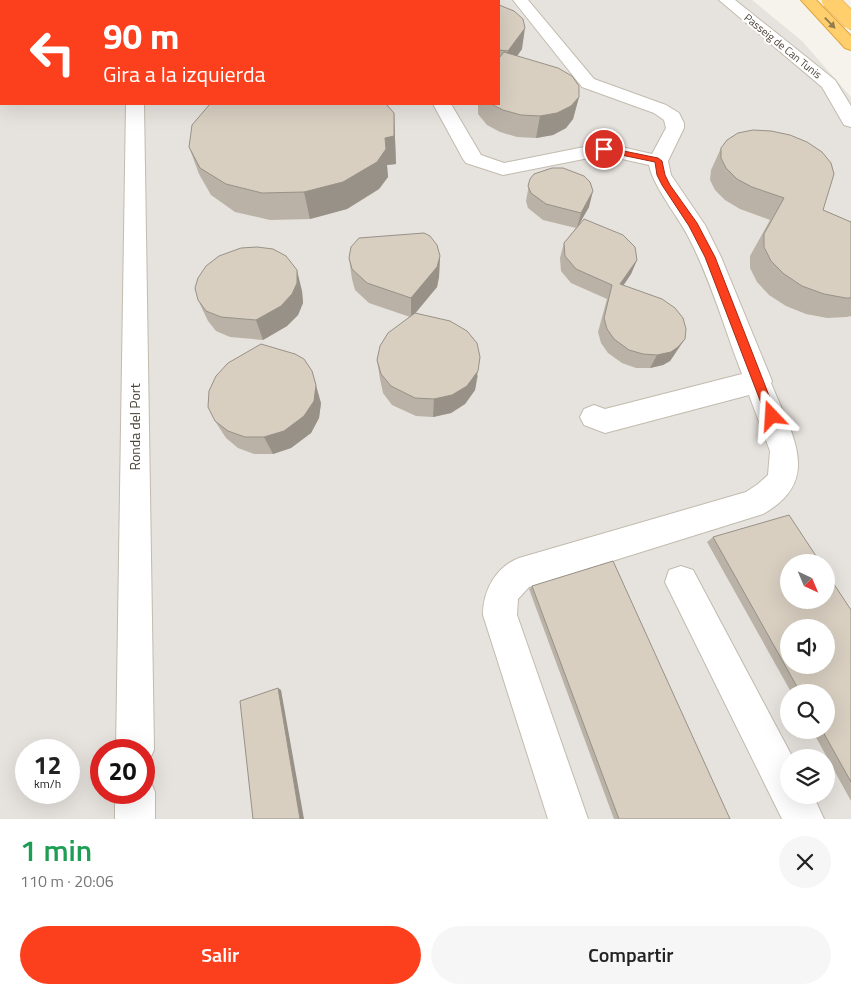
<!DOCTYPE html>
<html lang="es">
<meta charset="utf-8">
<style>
body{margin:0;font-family:"Titillium Web",sans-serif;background:#f6f6f6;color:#222;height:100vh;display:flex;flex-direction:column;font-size:19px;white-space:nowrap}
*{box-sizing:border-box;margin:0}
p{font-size:16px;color:#767676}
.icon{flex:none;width:28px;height:28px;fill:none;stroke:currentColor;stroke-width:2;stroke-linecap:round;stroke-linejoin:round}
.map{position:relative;height:819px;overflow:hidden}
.side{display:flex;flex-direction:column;background:#fff;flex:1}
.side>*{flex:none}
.hud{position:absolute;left:0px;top:0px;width:500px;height:105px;box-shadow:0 5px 20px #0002;background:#fc3f1d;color:#fff;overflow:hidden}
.needle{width:32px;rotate:136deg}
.fabs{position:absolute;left:780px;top:554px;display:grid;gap:10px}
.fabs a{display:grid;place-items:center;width:55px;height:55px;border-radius:50%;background:#fff;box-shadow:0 5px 20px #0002;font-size:25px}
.speed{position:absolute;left:15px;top:739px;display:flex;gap:10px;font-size:25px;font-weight:700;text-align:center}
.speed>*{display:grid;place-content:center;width:65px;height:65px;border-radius:50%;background:#fff;box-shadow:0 5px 20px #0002;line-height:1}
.speed small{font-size:12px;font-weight:400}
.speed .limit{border:8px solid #d22;background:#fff;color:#111}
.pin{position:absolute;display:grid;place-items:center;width:42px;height:42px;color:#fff;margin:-21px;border:2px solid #fff;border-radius:50%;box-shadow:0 1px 5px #0007}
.me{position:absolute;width:55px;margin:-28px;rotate:340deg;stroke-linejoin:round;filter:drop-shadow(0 0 4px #0008)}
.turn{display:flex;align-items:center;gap:18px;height:105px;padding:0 20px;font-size:22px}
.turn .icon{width:65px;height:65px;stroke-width:2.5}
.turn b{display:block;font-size:35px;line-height:42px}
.round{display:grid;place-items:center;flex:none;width:52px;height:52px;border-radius:26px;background:#f6f6f6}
.head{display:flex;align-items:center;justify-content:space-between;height:85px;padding:0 20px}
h1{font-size:30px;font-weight:600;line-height:38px;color:#1e9e55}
.button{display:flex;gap:10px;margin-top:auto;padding:10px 20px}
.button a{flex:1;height:58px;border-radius:30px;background:#fc3f1d;color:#fff;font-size:20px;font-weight:600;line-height:58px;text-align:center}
.button a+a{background:#f6f6f6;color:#222}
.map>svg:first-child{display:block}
.industrial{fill:#e6e2dd;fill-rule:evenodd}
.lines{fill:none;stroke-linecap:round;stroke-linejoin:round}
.minor-casing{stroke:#c2bbae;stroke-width:2}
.highway-casing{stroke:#e0a43c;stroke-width:2}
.minor{fill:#fff;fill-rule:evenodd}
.highway{fill:#ffcf6e;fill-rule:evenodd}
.rail-casing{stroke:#9a9a9a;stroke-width:4}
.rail{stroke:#fff;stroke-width:2.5;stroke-dasharray:7;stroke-linecap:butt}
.highway-bridge-casing{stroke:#e0a43c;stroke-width:18;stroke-linecap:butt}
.highway-bridge{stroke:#ffcf6e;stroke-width:17}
.wall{fill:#bab2a6}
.shaded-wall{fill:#979187}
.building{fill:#d8cfc1;stroke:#979187;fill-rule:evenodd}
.oneway{fill:#937c4e}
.route{fill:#fc3f1d;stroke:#a42913}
.labels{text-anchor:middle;stroke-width:4.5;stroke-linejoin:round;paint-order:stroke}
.far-street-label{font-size:11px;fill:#4b4439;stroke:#fff}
.street-label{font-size:14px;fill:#4b4439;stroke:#fff}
</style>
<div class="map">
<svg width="851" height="819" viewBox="0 0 851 819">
<rect width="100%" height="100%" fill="#f6f3ec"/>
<path class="industrial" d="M0,0H752L802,41L851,97V819H0ZM1,1H499V104H1ZM789,562H826V600H789ZM789,628H826V665H789ZM789,692H826V730H789ZM26,750H69V792H26ZM101,750H144V792H101ZM789,758H826V795H789Z"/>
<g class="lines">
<g class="minor-casing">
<g id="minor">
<rect x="128" y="0" width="14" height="1"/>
<rect x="376" y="0" width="15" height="1"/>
<path d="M513,0H528L594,79L666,105L679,113L684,123V128L668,161L671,175L705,225L721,257L772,381L771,383C791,433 824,480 763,514L529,587L518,599L517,615L588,819H548L483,615C483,590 496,567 519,558L746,492L758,484L768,475L770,451L749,395L605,433L584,425L580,417L584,409L594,405L605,409L742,374C725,330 712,284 691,242C680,218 654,189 649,165L604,155L503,175L466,163L463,159L433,104H451L481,155L504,163L604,143L652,154L666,128L664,120L654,113L582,87Z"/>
<path d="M719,0H735L835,80L851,106V127L844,125L822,87Z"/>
<path d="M126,104H144L154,750L148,763L144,765V750H116Z"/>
<path d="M681,566L693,570L793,758H789V795H813L824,819H782L665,582L669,570Z"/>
<path d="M144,776L149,778L155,792V819H115V792H144Z"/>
</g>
</g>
<g class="highway-casing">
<path id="highway" d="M801,0H816L851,36V50L845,48Z"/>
</g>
<use href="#minor" class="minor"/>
<use href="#highway" class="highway"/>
<g class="rail-casing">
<g id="rail">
<path d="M830,0L851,28"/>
<path d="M840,0L851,15"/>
</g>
</g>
<use href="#rail" class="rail"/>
<g class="highway-bridge-casing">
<path id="highway-bridge" d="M830,0L851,21"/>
</g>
<use href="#highway-bridge" class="highway-bridge"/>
</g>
<g class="wall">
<path d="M407,0H480L479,1H408Z"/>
<path d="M499,5L522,49L517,56L579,97L573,119L566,128L553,135L536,138L517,137L500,132L487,125L478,114V104H499Z"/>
<path d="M394,113L396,164L387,165L388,177L379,189L347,209L310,219L270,220L235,212L211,195L199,174L189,147Z"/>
<path d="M721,148L823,210L851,222V316L847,317L827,318L806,314L786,306L769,295L757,282L750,268V256L770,220L740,209L725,200L715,190L710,180L711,170Z"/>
<path d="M530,179L589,207L578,226L637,260L631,274L623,286L676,352L670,361L663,365L650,368H636L622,363L608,353L601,343L598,332L607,299L571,283L561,271L560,258L564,243L576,228L543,220L528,208L526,201Z"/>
<path d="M440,256L439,277L437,287L415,314L478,376L475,390L465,404L451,413L433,417L416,416L392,405L383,393L380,379L377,360L410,317L369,303L355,290L352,279L349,258Z"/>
<path d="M302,291L303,303L298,315L287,326L263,340L230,337L216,331L208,321L198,300Z"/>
<path d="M321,403L319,418L311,433L291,448L273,454H254L238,448L226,438L215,421Z"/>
<path d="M713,537L851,610V801L812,730H826V692H791L707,542Z"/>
<path d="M532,586L730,819H614L529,589Z"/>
</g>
<g class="shaded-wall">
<path d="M525,28L522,49L505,73L508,51Z"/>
<path d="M579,97L573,119L566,128L553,135L536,138L540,116Z"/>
<path d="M394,113L396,164L387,165L388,177L379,189L347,209L310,219L304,192L385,138Z"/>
<path d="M593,191L589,207L577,228L581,213Z"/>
<path d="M440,256L439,277L437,287L411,318V298Z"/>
<path d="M637,260L631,274L614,299L620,284Z"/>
<path d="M297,270L302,291L303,303L298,315L287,326L263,340L256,320Z"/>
<path d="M685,339L670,361L663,365L650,368L657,355Z"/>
<path d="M480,357L475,390L465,404L451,413L433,417L434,399Z"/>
<path d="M312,371L321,403L319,418L311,433L291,448L273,454L264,437Z"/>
<path d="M278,688L281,690L304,819H300Z"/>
</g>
<g class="building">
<path d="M181,0H335L334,1H180Z"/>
<path d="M449,0H475L474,1H448Z"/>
<path d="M499,5L514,11L523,19L525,28L508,51L499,50Z"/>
<path d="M504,52L558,68L572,76L579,86V97L571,106L557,113L540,116L521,115L503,110L491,104H499V58Z"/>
<path d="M210,104H386L394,113V136L385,138L386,149L377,162L343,182L304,192L262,193L226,184L200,168L189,147L192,125Z"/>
<path d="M753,130L771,131L790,135L807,142L822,152L831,163L834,174L823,210L851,222V298H846L824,294L802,286L784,274L771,261L764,247V234L784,198L752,187L737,179L726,168L721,158V148L727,140L738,133Z"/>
<path d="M552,168H563L584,176L590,182L593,191L581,213L546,204L531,193L528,186L530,179L534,174Z"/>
<path d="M584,219L623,235L635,247L637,260L620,284L662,299L675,308L683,318L686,329L685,339L678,347L671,352L657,355L643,354L629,350L614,339L607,329L604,318L612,285L576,269L565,256L564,243Z"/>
<path d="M424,233L430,236L437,245L440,256L437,267L411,298L367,283L352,269L349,258L351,247L359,238Z"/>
<path d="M257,247L273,249L286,256L297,270V283L292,294L281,306L256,320L221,317L206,311L198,300L195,288L198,278L206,266L219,256L241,248Z"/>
<path d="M415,313L450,321L467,331L477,343L480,357L478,371L467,386L452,395L434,399L415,398L391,386L381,374L377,360L380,346L388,333Z"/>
<path d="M261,344L295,354L304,359L312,371L316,385L314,401L304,416L284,431L264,437H245L228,431L215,421L208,407L209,391L216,376L228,363Z"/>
<path d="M789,515L820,562H789V600H826V572L851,610V782L822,730H826V692H800L713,537ZM789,628H826V665H789Z"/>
<path d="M613,561L730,819H619L532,586Z"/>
<path d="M278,688L300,819H253L240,701Z"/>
</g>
<defs><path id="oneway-solid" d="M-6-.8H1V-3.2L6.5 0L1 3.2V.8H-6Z" transform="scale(1.25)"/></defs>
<use class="oneway" href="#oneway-solid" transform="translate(830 23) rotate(46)"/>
<path class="route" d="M604,147L658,158L662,161L665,175L670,185L697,223L715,257L777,416L776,420H767L766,416L705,257L689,226L662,185L657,175L655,162L602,151V148Z"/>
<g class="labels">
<g class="far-street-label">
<text transform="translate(783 46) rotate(39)" y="4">Passeig de Can Tunis</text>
</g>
<g class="street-label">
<text transform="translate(135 427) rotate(-90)" y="5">Ronda del Port</text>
</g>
</g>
</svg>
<div class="fabs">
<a><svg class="needle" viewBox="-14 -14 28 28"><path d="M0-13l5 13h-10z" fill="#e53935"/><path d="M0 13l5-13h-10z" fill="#767676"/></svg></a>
<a><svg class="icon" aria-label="sound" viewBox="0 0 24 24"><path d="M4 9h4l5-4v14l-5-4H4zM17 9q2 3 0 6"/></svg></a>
<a><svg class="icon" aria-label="search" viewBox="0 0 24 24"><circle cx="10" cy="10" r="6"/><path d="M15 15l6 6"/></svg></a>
<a><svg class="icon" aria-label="layers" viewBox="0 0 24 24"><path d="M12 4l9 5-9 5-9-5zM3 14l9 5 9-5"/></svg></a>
</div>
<div class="speed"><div>12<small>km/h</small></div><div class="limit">20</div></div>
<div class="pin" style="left:604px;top:149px;background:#d93025"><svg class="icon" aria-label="arrive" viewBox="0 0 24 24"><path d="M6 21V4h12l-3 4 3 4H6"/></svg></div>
<svg class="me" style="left:772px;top:416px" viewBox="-20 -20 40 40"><path d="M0-17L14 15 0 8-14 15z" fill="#fc3f1d" stroke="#fff" stroke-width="4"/></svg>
<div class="hud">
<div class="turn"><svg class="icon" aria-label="left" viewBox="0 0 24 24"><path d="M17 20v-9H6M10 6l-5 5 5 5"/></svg><div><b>90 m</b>Gira a la izquierda</div></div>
</div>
</div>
<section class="side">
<div class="head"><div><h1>1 min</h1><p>110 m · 20:06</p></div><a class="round"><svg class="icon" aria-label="close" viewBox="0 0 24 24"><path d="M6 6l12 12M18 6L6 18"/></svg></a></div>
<div class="button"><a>Salir</a><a>Compartir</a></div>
</section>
